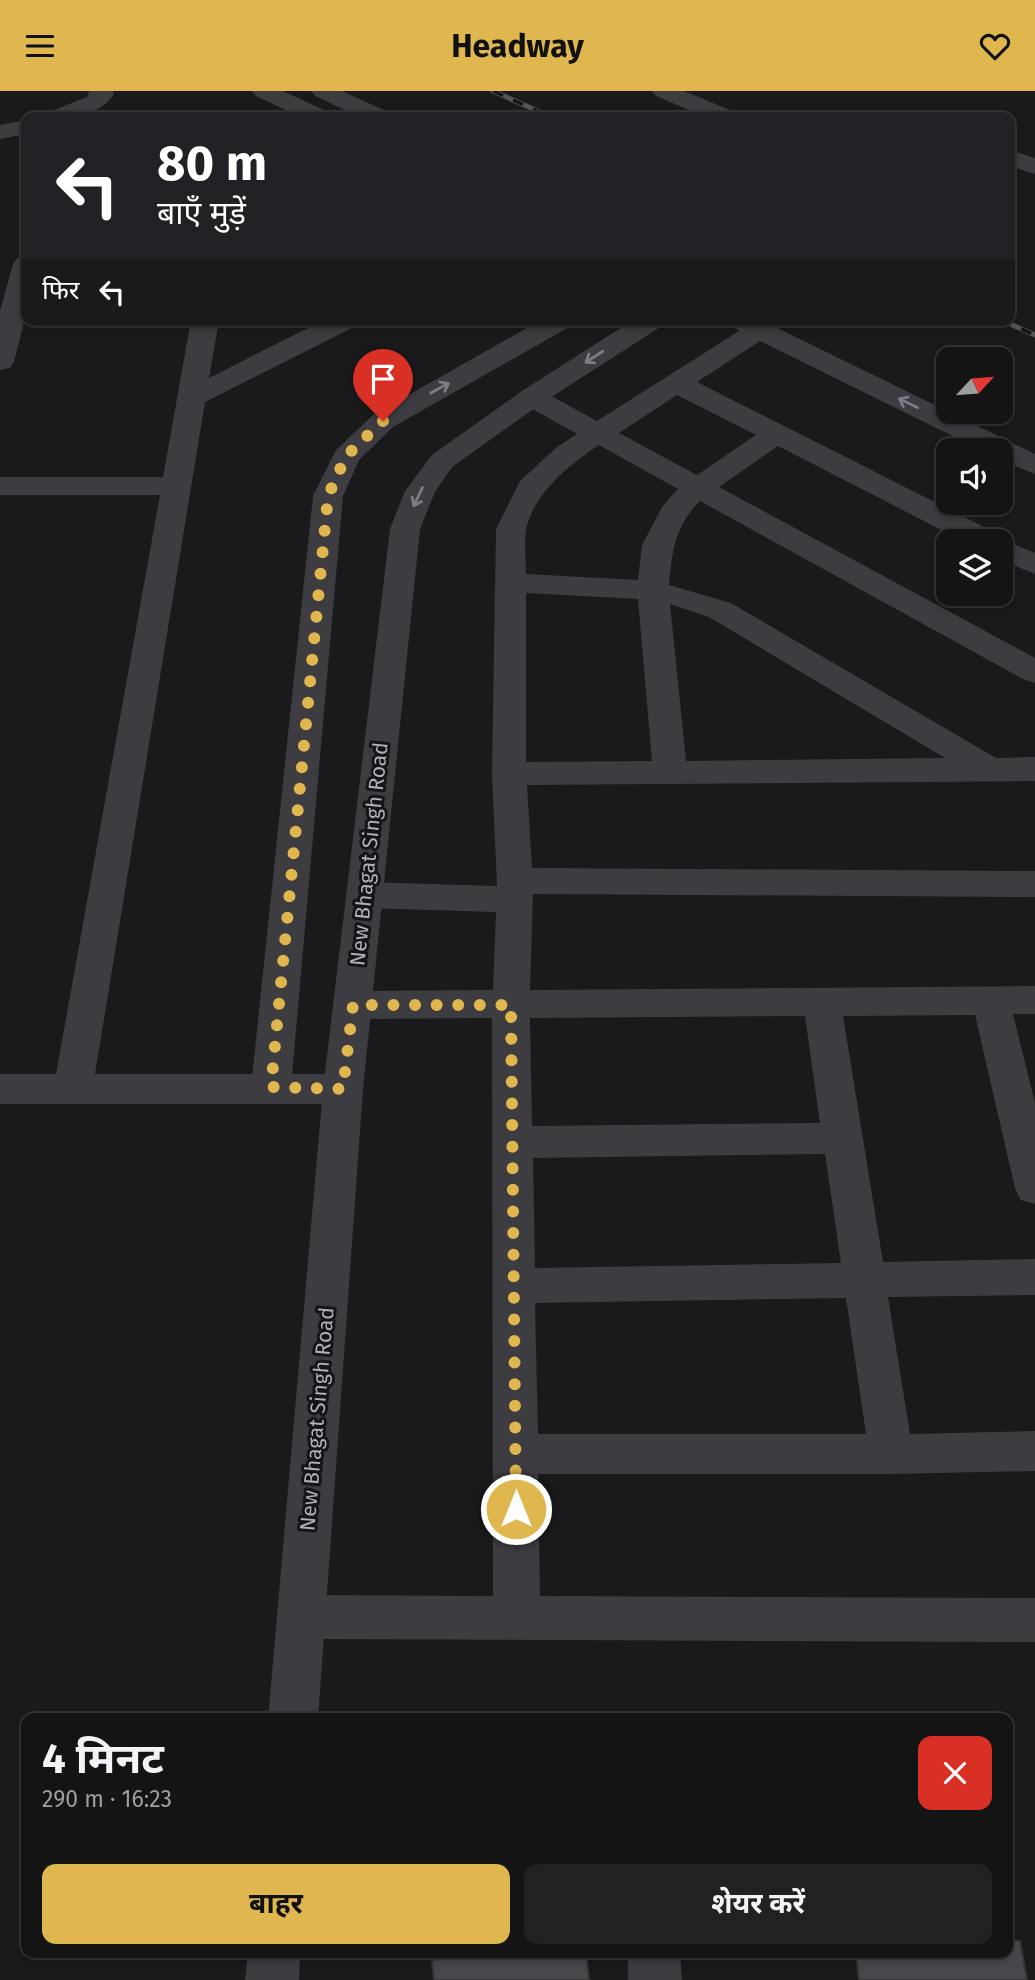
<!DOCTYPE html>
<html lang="hi">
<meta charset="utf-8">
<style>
body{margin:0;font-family:"Fira Sans","Noto Sans Devanagari",sans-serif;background:#212122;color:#f1f3f6;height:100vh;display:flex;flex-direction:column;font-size:26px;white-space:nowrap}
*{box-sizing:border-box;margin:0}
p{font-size:23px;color:#9d9ea0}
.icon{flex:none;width:38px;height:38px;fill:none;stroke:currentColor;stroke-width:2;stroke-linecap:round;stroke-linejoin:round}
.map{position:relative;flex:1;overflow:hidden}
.sheet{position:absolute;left:21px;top:1622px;width:992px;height:245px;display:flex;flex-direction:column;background:#141415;border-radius:14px;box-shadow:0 4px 10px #0003,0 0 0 2px #333334}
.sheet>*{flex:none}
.guide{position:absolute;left:21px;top:21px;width:994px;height:214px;border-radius:14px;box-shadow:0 4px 10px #0003,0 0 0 2px #333334;background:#202124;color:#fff;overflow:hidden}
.needle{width:46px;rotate:64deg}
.controls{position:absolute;left:936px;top:256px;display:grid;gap:14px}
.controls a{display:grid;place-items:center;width:77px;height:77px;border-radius:14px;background:#141415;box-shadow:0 4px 10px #0003,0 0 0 2px #333334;font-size:35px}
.pin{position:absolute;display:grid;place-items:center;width:60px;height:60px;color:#fff;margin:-72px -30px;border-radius:50% 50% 50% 0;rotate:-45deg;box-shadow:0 0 7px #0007}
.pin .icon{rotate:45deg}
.me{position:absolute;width:77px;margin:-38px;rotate:0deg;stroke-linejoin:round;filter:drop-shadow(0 0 5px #0008)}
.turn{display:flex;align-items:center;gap:24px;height:147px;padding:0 21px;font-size:32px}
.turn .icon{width:91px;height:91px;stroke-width:2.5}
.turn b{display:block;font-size:49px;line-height:60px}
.then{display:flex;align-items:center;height:66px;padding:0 21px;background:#0003;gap:14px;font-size:26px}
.round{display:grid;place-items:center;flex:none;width:74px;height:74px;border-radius:14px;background:#212122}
.headline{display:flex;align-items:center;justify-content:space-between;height:119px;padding:0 21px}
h1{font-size:42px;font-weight:700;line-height:52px}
.cta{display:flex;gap:14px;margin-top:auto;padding:14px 21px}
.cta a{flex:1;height:80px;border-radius:14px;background:#e0b64f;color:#111;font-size:28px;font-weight:700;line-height:80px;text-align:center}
.cta a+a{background:#212122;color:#f1f3f6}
header{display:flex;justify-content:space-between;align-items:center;height:91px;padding:0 21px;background:#e0b64f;color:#111;font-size:32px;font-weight:700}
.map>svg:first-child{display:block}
.building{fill:#48474c;stroke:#353538;stroke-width:2}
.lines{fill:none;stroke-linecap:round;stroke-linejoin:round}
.minor{fill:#3c3c41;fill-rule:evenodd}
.tertiary{fill:#3c3c41;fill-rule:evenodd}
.rail-casing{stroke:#53545a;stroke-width:5}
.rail{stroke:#151517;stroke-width:3.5;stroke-dasharray:11;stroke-linecap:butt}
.oneway{stroke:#7b7c84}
.route{stroke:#e0b64f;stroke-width:12;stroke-dasharray:0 21.6}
.labels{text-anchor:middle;stroke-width:6;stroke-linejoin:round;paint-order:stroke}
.street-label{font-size:21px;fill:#aeb1ba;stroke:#151517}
</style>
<header><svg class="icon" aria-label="menu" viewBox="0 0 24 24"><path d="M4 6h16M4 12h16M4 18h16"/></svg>Headway<svg class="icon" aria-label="heart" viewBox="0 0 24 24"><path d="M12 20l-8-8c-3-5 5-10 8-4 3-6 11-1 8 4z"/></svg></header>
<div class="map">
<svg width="1035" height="1889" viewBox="0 0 1035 1889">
<rect width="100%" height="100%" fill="#1a1a1c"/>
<g class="building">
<path d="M1008,1850H1020L1027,1889H859L856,1862H1008Z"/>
<path d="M521,1862H586L589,1889H434L432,1869Z"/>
</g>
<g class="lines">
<g class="minor">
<path d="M89,0H113L114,3C98,26 72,27 46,26L49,21L87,6Z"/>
<path d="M26,29V43L0,48V34Z"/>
<path d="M26,165V223L14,271L10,277L0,279V220L13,173L17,167Z"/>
<path d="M191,229H219L209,287L324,229H359L356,235L205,311L95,983H343L357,987L363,998L357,1009L343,1013H0V983H56L160,404H0V386H163Z"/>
<path d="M726,229H761L1035,363V383L1001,369V359H981L760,250L697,291L998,443L1001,448L1035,462V483L1001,469V450H963L778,355L719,396L1035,567V592L1023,588L700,410C675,435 672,460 669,494L731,512L996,667L1035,666V690L527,694L532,777L1035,780V806L533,803L530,899L1035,895V923H1013L1035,1012V1113L1021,1109L1015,1097L975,924L843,925L883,1171L1035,1168V1204L888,1206L910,1343L1035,1340V1380L891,1383H538L540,1505L1035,1507V1551L301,1548L284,1542L277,1526L284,1510L301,1504L493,1505L492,927L353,928L340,924L334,914L340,904L353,900L493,899L496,821L364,817L351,813L346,804L351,795L364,791L497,795L492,683L496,438L520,390L557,356L577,343L522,312L518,306L522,300L532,297L542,300L597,330L739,240ZM677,304L756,344L697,384L619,342ZM599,354L678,398L662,416L642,454L638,489L526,483C526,469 524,453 526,439C533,403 570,373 599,354ZM526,502L638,508L652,670L526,671ZM670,513L709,526L945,667L686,670ZM805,925L820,1032L532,1035L530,927ZM825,1063L841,1172L535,1177L533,1067ZM846,1207L866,1343H538L535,1212Z"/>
<path d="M628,1862H680L682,1889H628Z"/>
</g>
<g class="tertiary">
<path d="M252,0H283L328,21L331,26H300L256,5Z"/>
<path d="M311,0H342L388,21L391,26H360L315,5Z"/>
<path d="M652,0H684L735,21L738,26H706L656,5Z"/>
<path d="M1010,59L1035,67V83L1010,75Z"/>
<path d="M541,229H574L571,235L393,336L359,369L343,405L291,996L285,1007L271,1011L257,1007L251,996L313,405L336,359L373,324Z"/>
<path d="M633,229H665L662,235L542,312L452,376L435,401L420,438L363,998L318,1628H268L323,998L390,438L405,400L432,364L522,300Z"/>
<path d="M248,1862H300L299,1889H245Z"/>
</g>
<g class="rail-casing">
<g id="rail">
<path d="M493,0L551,26"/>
<path d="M1001,229L1035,244"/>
</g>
</g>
<use href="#rail" class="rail"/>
</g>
<defs><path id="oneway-shaft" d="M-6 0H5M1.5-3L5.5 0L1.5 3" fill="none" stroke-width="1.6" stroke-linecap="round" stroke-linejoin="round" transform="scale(1.75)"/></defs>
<g class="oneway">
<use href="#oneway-shaft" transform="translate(594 266) rotate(147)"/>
<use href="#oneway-shaft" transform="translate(440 297) rotate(-29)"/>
<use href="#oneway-shaft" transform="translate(908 312) rotate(-154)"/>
<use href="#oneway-shaft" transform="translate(418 406) rotate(115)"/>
</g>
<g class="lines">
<path class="route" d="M383,330L346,365L328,405L271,996L343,998L353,914H511L516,1418"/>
</g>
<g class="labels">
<g class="street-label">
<text transform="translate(369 763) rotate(-84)" y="7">New Bhagat Singh Road</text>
<text transform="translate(317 1328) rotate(-85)" y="7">New Bhagat Singh Road</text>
</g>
</g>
</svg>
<div class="controls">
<a><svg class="needle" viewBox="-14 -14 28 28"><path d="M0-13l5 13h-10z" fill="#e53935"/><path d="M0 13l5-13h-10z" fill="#9d9ea0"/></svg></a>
<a><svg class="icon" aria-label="sound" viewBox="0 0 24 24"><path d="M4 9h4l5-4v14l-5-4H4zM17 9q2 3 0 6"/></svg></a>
<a><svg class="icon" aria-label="layers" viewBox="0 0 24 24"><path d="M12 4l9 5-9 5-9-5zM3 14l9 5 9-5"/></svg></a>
</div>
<div class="pin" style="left:383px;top:330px;background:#d93025"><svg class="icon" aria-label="arrive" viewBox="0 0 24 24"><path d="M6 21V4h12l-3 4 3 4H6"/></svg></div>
<svg class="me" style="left:516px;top:1418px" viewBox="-20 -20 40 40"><circle r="17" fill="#e0b64f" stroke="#fff" stroke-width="3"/><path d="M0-11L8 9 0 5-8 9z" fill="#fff"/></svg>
<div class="guide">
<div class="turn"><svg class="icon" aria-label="left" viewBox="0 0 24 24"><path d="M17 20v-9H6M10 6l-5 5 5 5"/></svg><div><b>80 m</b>बाएँ मुड़ें</div></div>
<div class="then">फिर<svg class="icon" aria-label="left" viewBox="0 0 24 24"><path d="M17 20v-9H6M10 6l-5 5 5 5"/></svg></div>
</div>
<section class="sheet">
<div class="headline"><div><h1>4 मिनट</h1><p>290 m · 16:23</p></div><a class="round" style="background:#d93025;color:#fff"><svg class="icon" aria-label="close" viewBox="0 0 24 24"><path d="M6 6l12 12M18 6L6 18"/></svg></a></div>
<div class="cta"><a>बाहर</a><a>शेयर करें</a></div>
</section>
</div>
